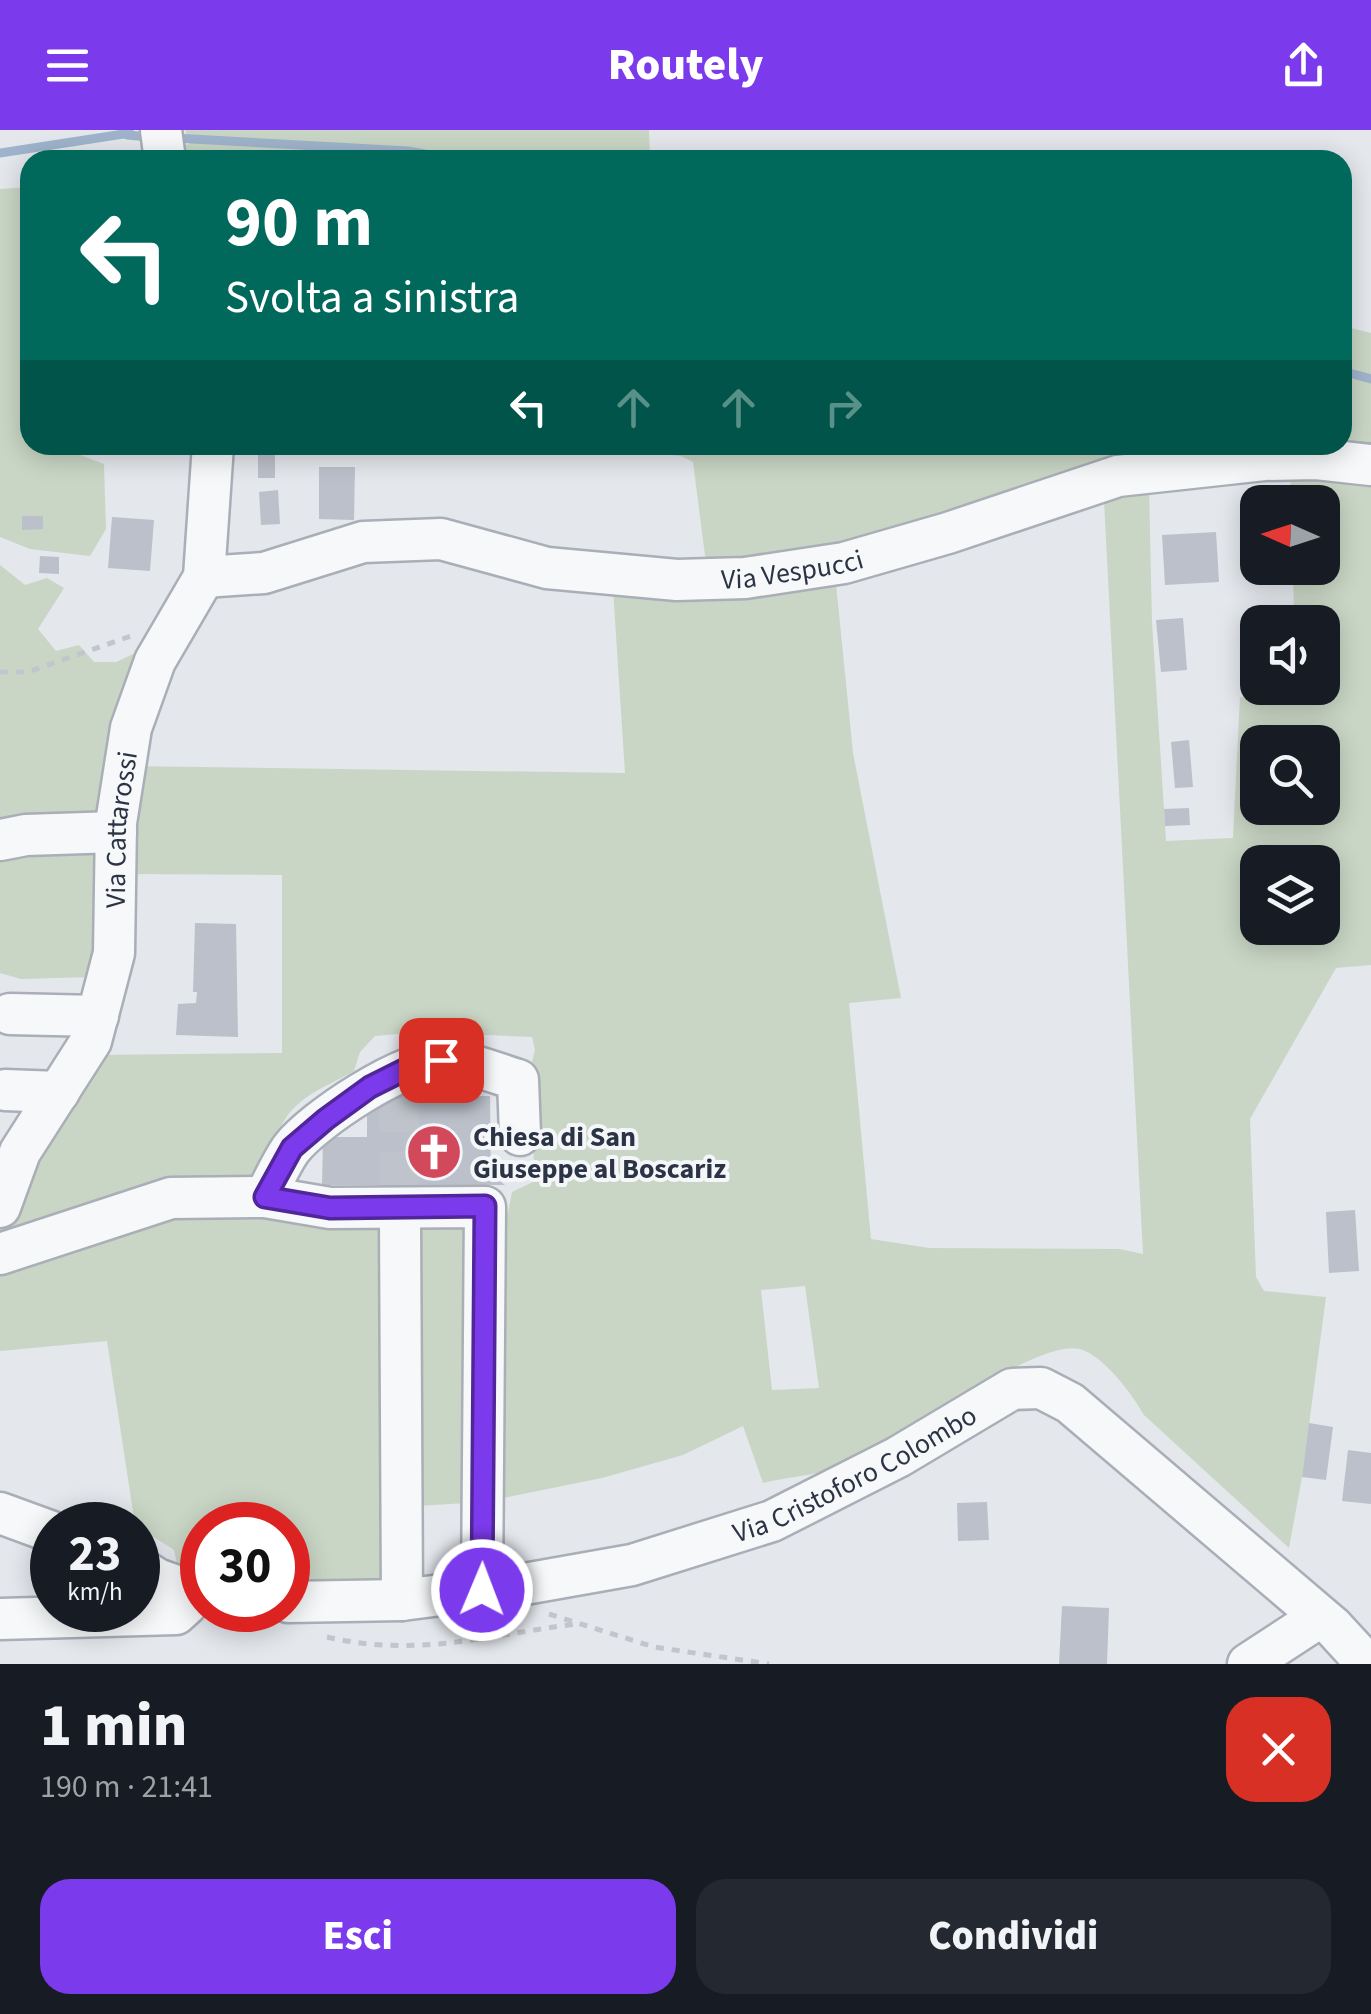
<!DOCTYPE html>
<html lang="it">
<meta charset="utf-8">
<style>
body{margin:0;font-family:"Source Sans 3",sans-serif;background:#242831;color:#f1f3f6;height:100vh;display:flex;flex-direction:column;font-size:38px;white-space:nowrap}
*{box-sizing:border-box;margin:0}
p{font-size:32px;color:#9ea1a6}
.icon{flex:none;width:55px;height:55px;fill:none;stroke:currentColor;stroke-width:2;stroke-linecap:round;stroke-linejoin:round}
.map{position:relative;height:1534px;overflow:hidden}
.side{display:flex;flex-direction:column;background:#171b24;flex:1}
.side>*{flex:none}
.banner{position:absolute;left:20px;top:20px;width:1332px;height:305px;border-radius:30px;box-shadow:0 5px 25px #0003;background:#00695c;color:#fff;overflow:hidden}
.needle{width:65px;rotate:273deg}
.buttons{position:absolute;left:1240px;top:355px;display:grid;gap:20px}
.buttons a{display:grid;place-items:center;width:100px;height:100px;border-radius:20px;background:#171b24;box-shadow:0 5px 25px #0003;font-size:50px}
.speed{position:absolute;left:30px;top:1372px;display:flex;gap:20px;font-size:50px;font-weight:700;text-align:center}
.speed>*{display:grid;place-content:center;width:130px;height:130px;border-radius:50%;background:#171b24;box-shadow:0 5px 25px #0003;line-height:1}
.speed small{font-size:25px;font-weight:400}
.speed .limit{border:15px solid #d22;background:#fff;color:#111}
.pin{position:absolute;display:grid;place-items:center;width:85px;height:85px;color:#fff;margin:-42px;border-radius:20px;box-shadow:0 5px 15px #0006}
.me{position:absolute;width:110px;margin:-55px;rotate:1deg;stroke-linejoin:round;filter:drop-shadow(0 0 8px #0008)}
.turn{display:flex;align-items:center;gap:35px;height:210px;padding:0 40px;font-size:45px}
.turn .icon{width:130px;height:130px;stroke-width:2.5}
.turn b{display:block;font-size:70px;line-height:85px}
.lanes{display:flex;align-items:center;height:95px;padding:0 40px;background:#0003;justify-content:center;gap:50px;direction:ltr}
.lanes .off{opacity:.35}
.round{display:grid;place-items:center;flex:none;width:105px;height:105px;border-radius:30px;background:#242831}
.head{display:flex;align-items:center;justify-content:space-between;height:170px;padding:0 40px}
h1{font-size:60px;font-weight:800;line-height:75px}
.cta{display:flex;gap:20px;margin-top:auto;padding:20px 40px}
.cta a{flex:1;height:115px;border-radius:30px;background:#7c3aed;color:#fff;font-size:40px;font-weight:800;line-height:115px;text-align:center}
.cta a+a{background:#242831;color:#f1f3f6}
header{display:flex;justify-content:space-between;align-items:center;height:130px;padding:0 40px;background:#7c3aed;color:#fff;font-size:45px;font-weight:800}
.map>svg:first-child{display:block}
.green{fill:#c9d6c5;fill-rule:evenodd}
.lines{fill:none;stroke-linecap:round;stroke-linejoin:round}
.stream{stroke:#9fb4cc;stroke-width:9}
.building{fill:#bbc0ca}
.minor-tunnel{stroke:#bfc3cb;stroke-width:40;stroke-dasharray:40 20;stroke-linecap:butt}
.minor-casing{stroke:#a9aeb7;stroke-width:45}
.path{stroke:#c2c5cb;stroke-width:5;stroke-dasharray:8 8;stroke-linecap:butt}
.minor{stroke:#f7f8fa;stroke-width:40}
.route-casing{stroke:#51269a;stroke-width:25}
.route{stroke:#7c3aed;stroke-width:18}
.labels{text-anchor:middle;stroke-width:8;stroke-linejoin:round;paint-order:stroke}
.street-label{font-size:28px;fill:#2b3445;stroke:#f4f6f9}
.poi-label{font-size:28px;font-weight:bold;fill:#2b3445;stroke:#f4f6f9;text-anchor:start}
</style>
<header><svg class="icon" aria-label="menu" viewBox="0 0 24 24"><path d="M4 6h16M4 12h16M4 18h16"/></svg>Routely<svg class="icon" aria-label="share" viewBox="0 0 24 24"><path d="M12 15V3M7 8l5-5 5 5M5 13v7h14v-7"/></svg></header>
<div class="map">
<svg width="1371" height="1534" viewBox="0 0 1371 1534">
<rect width="100%" height="100%" fill="#e4e7ec"/>
<g class="green">
<path d="M185,0H649L650,30H133L163,17L190,14Z"/>
<path d="M30,57V315H213V322L75,323L104,334L106,399L90,426L30,419L0,407V59Z"/>
<path d="M1343,196L1371,203V835L1336,838L1250,989L1256,1147L1264,1161L1326,1167L1302,1347L1289,1418L1144,1285C1132,1264 1104,1226 1080,1219C1036,1208 902,1310 854,1332C828,1344 792,1346 763,1353L743,1296L683,1325L602,1348L484,1372L400,1377L402,1470L288,1472V1395H202V1465L183,1460L174,1420L135,1395L107,1211L0,1221V1124L171,1068L491,1093L508,1083L512,1062L535,1051L529,944L535,920L532,907L421,902L375,906L360,922L354,941C329,956 300,964 284,991C268,1018 279,1029 247,1048L0,1106V1077L94,925L282,923V745L127,744L125,636L625,643L612,444L708,449L693,332L681,326L579,315H1342ZM1290,337L1291,372H1322V438H1293L1294,492H1322V558H1295V564L1240,567L1233,708L1166,711L1152,492L1149,358ZM1103,351L1143,1124L1120,1119L929,1118L871,1109L849,873L901,868L853,623L834,434ZM1258,612H1322V678H1258ZM1258,732H1322V798H1258ZM805,1156L819,1258L772,1260L761,1160Z"/>
<path d="M0,435L25,455L47,448L64,458L38,499L56,521L79,515L94,532H116L142,520L101,685L0,703Z"/>
<path d="M101,718L93,847L21,849L0,843V722Z"/>
</g>
<g class="lines">
<g class="stream">
<path d="M127,5L149,7"/>
<path d="M174,8L408,21L458,30"/>
<path d="M0,23L130,3"/>
<path d="M1342,241L1371,249"/>
</g>
</g>
<g class="building">
<rect x="258" y="324" width="17" height="24"/>
<path d="M319,337H355L354,390L319,389Z"/>
<path d="M278,360L280,394L261,395L259,362Z"/>
<path d="M22,386H43V399L22,400Z"/>
<path d="M112,387L154,390L150,441L108,438Z"/>
<path d="M1216,402L1219,452L1165,455L1162,405Z"/>
<path d="M40,426L59,427V444L39,443Z"/>
<path d="M1183,488L1187,540L1161,542L1156,490Z"/>
<path d="M1189,610L1193,657L1175,658L1171,612Z"/>
<path d="M1189,678L1190,695L1165,696L1164,679Z"/>
<path d="M195,793L236,794L238,907L176,905L178,874L196,873L197,862H193Z"/>
<path d="M403,958H450V966H490L491,1044L505,1055H430L429,1066H417V1055H322L323,1007H367V971L402,972Z"/>
<path d="M1355,1080L1359,1141L1329,1143L1326,1082Z"/>
<path d="M1309,1293L1333,1297L1326,1350L1302,1347Z"/>
<path d="M1348,1320L1371,1323V1374L1342,1371Z"/>
<path d="M987,1372L989,1410L958,1411L957,1373Z"/>
<path d="M1062,1476L1109,1478L1107,1534H1059Z"/>
</g>
<g class="lines">
<path class="minor-tunnel" d="M399,962L400,1091"/>
<g class="minor-casing">
<g id="minor">
<path d="M161,0L165,30"/>
<path id="s1" d="M204,447L264,443L363,412L441,409L547,438L677,450L745,448L844,433L948,403L1118,346L1264,330L1316,329L1371,335"/>
<path d="M0,710L26,705L116,702"/>
<path d="M10,884L98,886"/>
<path d="M5,960L59,962"/>
<path d="M265,1067C273,1052 281,1033 291,1019C313,990 405,929 443,931C467,931 495,943 518,950L520,1005"/>
<path id="s2" d="M0,1077L20,1022L91,911L114,823L116,693L131,598L155,531L204,447L213,315"/>
<path d="M400,1091L402,1470"/>
<path d="M0,1124L171,1068L265,1067L330,1078L485,1077L482,1460"/>
<path d="M0,1383L52,1402"/>
<path d="M138,1437L157,1449L202,1465"/>
<path id="s3" d="M288,1472L402,1470L519,1455L632,1435L772,1391L898,1327L1012,1259L1041,1258L1070,1273L1333,1497L1367,1534"/>
<path d="M0,1489L176,1484L187,1474L191,1464"/>
<path d="M1248,1534L1320,1487"/>
</g>
</g>
<g class="path">
<path d="M0,542H28L131,506"/>
<path d="M549,1484L654,1517L769,1534"/>
<path d="M327,1507C418,1528 487,1505 576,1494"/>
</g>
<use href="#minor" class="minor"/>
</g>
<g class="lines">
<g class="route-casing">
<path id="route" d="M441,930L404,940L370,957L326,989L292,1018L265,1067L330,1078L485,1076L482,1460"/>
</g>
<use href="#route" class="route"/>
</g>
<defs>
<g id="church-disc" transform="scale(2.875)"><circle r="9.5" fill="#d1495b" stroke="#f4f6f9"/><path d="M-1.2-6h2.4v3.5h3.3v2.4h-3.3V6h-2.4V-.1h-3.3v-2.4h3.3Z" fill="#fff"/></g>
</defs>
<g fill-rule="evenodd">
<use href="#church-disc" x="434" y="1022"/>
</g>
<g class="labels">
<g class="street-label">
<text dy="10" stroke="none"><textPath href="#s1" startOffset="598">Via Vespucci</textPath></text>
<text dy="10" stroke="none"><textPath href="#s2" startOffset="405">Via Cattarossi</textPath></text>
<text dy="10" stroke="none"><textPath href="#s3" startOffset="588">Via Cristoforo Colombo</textPath></text>
</g>
<g class="poi-label">
<text x="473" y="1016">Chiesa di San<tspan x="473" dy="32">Giuseppe al Boscariz</tspan></text>
</g>
</g>
</svg>
<div class="buttons">
<a><svg class="needle" viewBox="-14 -14 28 28"><path d="M0-13l5 13h-10z" fill="#e53935"/><path d="M0 13l5-13h-10z" fill="#9ea1a6"/></svg></a>
<a><svg class="icon" aria-label="sound" viewBox="0 0 24 24"><path d="M4 9h4l5-4v14l-5-4H4zM17 9q2 3 0 6"/></svg></a>
<a><svg class="icon" aria-label="search" viewBox="0 0 24 24"><circle cx="10" cy="10" r="6"/><path d="M15 15l6 6"/></svg></a>
<a><svg class="icon" aria-label="layers" viewBox="0 0 24 24"><path d="M12 4l9 5-9 5-9-5zM3 14l9 5 9-5"/></svg></a>
</div>
<div class="speed"><div>23<small>km/h</small></div><div class="limit">30</div></div>
<div class="pin" style="left:441px;top:930px;background:#d93025"><svg class="icon" aria-label="arrive" viewBox="0 0 24 24"><path d="M6 21V4h12l-3 4 3 4H6"/></svg></div>
<svg class="me" style="left:482px;top:1460px" viewBox="-20 -20 40 40"><circle r="17" fill="#7c3aed" stroke="#fff" stroke-width="3"/><path d="M0-11L8 9 0 5-8 9z" fill="#fff"/></svg>
<div class="banner">
<div class="turn"><svg class="icon" aria-label="left" viewBox="0 0 24 24"><path d="M17 20v-9H6M10 6l-5 5 5 5"/></svg><div><b>90 m</b>Svolta a sinistra</div></div>
<div class="lanes"><svg class="icon" aria-label="left" viewBox="0 0 24 24"><path d="M17 20v-9H6M10 6l-5 5 5 5"/></svg><svg class="icon off" aria-label="ahead" viewBox="0 0 24 24"><path d="M12 20V5M6 11l6-6 6 6"/></svg><svg class="icon off" aria-label="ahead" viewBox="0 0 24 24"><path d="M12 20V5M6 11l6-6 6 6"/></svg><svg class="icon off" aria-label="right" viewBox="0 0 24 24"><path d="M7 20v-9h11M14 6l5 5-5 5"/></svg></div>
</div>
</div>
<section class="side">
<div class="head"><div><h1>1 min</h1><p>190 m · 21:41</p></div><a class="round" style="background:#d93025;color:#fff"><svg class="icon" aria-label="close" viewBox="0 0 24 24"><path d="M6 6l12 12M18 6L6 18"/></svg></a></div>
<div class="cta"><a>Esci</a><a>Condividi</a></div>
</section>
